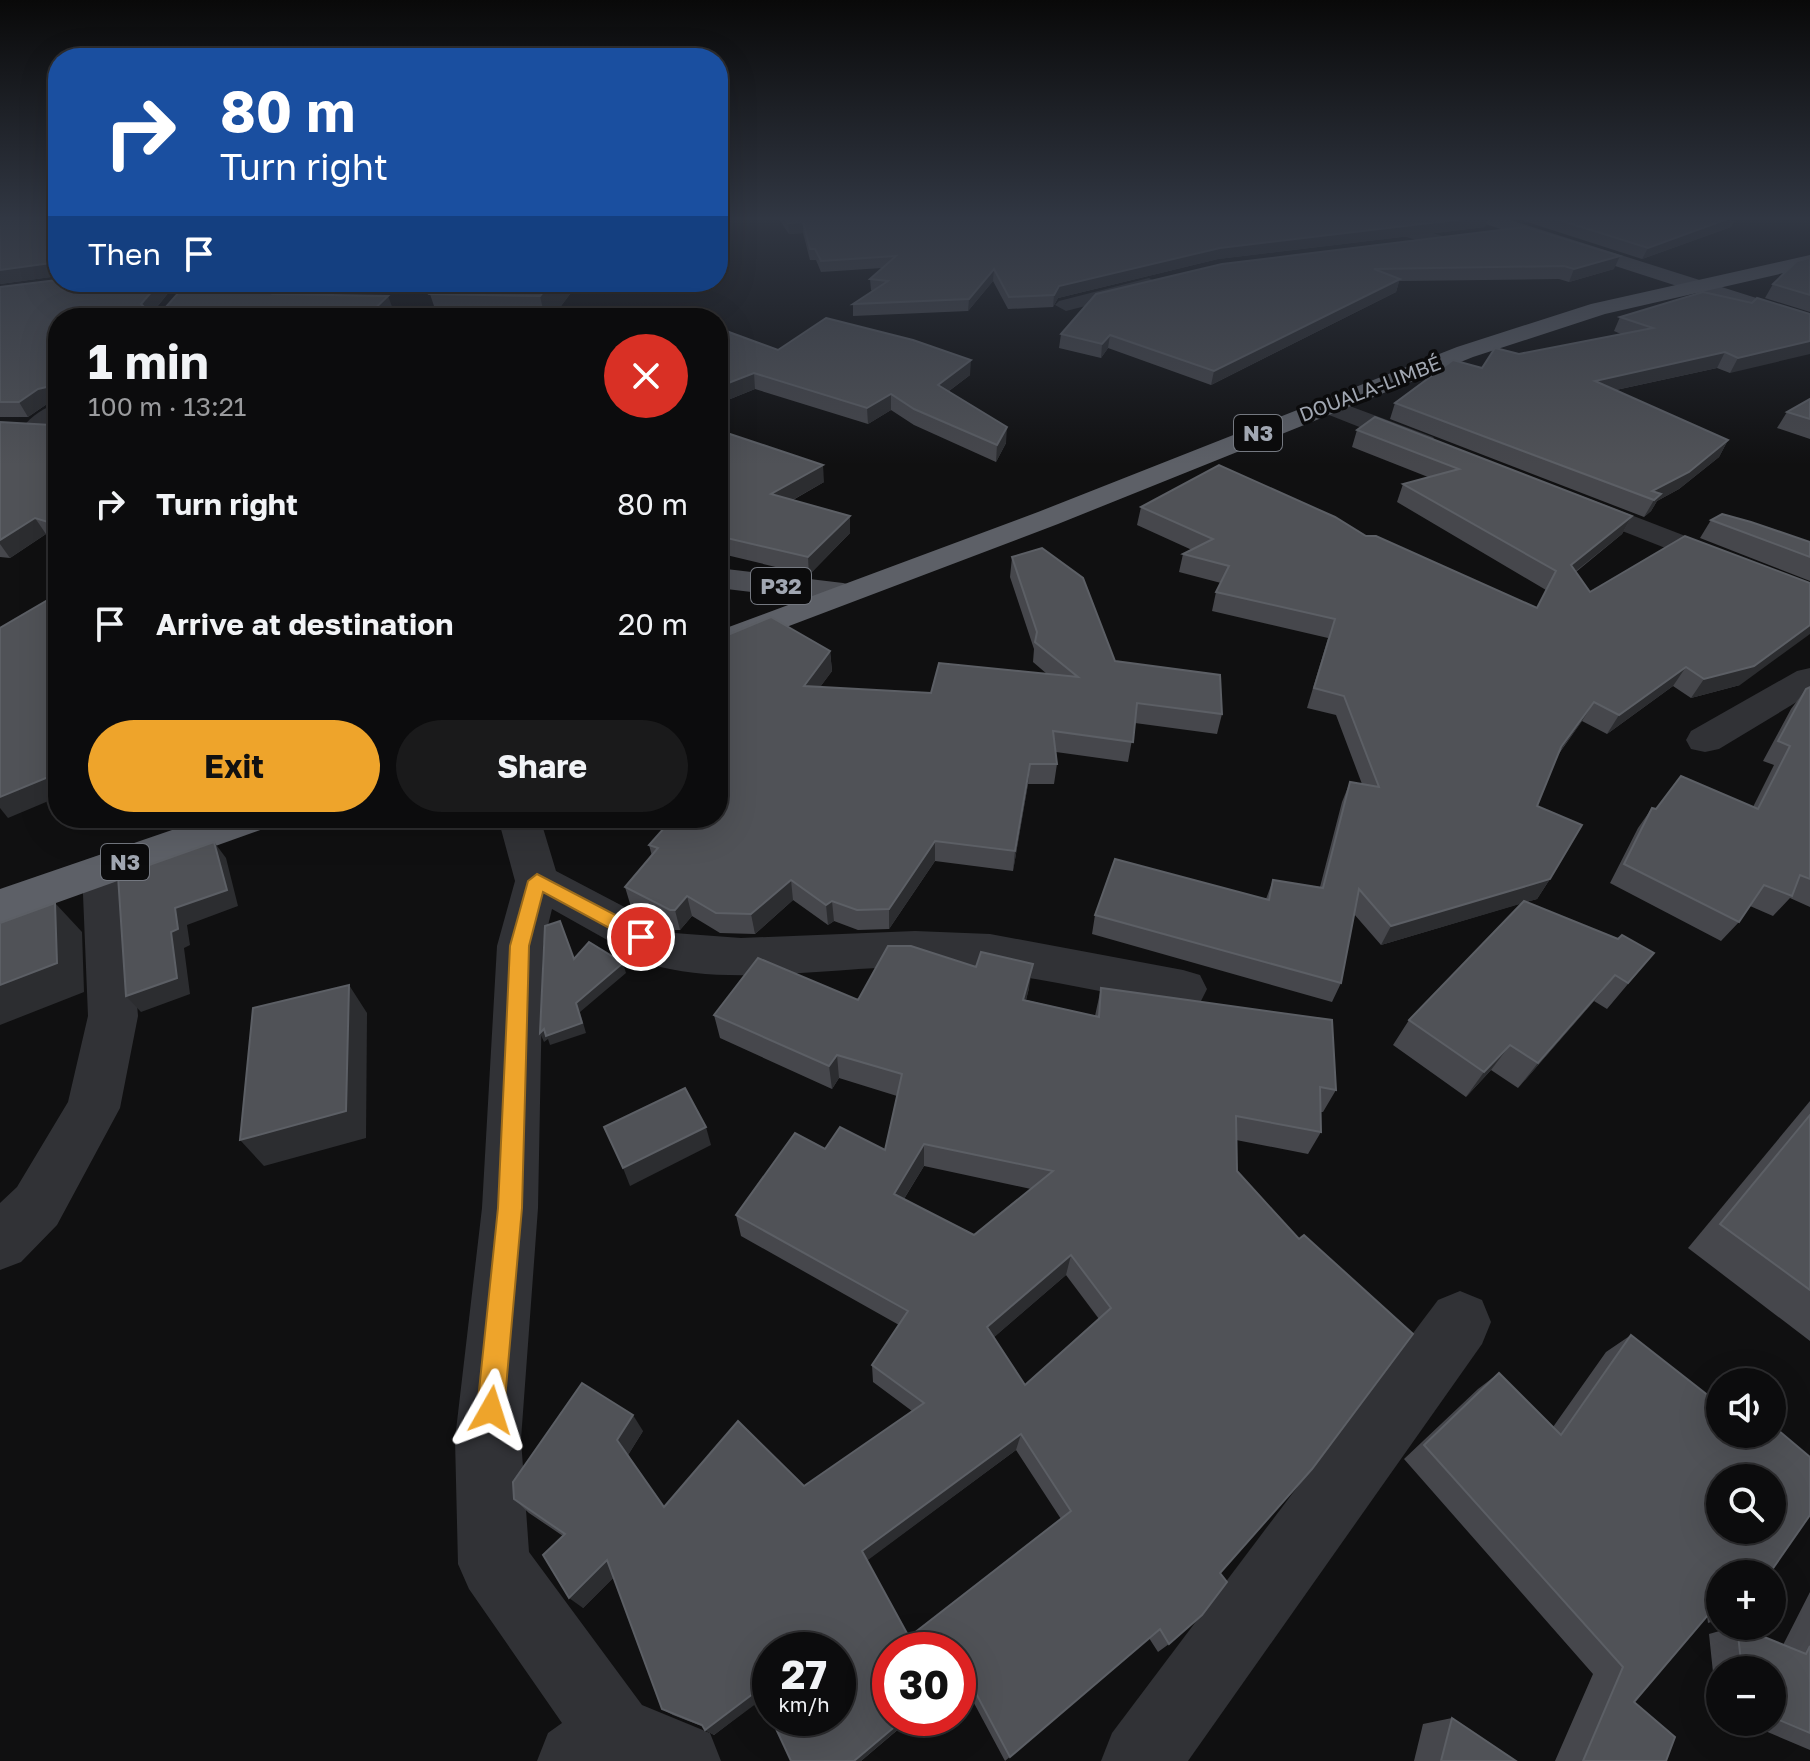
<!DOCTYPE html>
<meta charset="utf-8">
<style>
body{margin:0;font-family:"Golos Text",sans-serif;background:#1a1a1b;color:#f1f3f6;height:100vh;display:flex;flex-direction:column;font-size:30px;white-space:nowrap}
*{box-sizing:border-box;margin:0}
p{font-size:26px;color:#9a9b9d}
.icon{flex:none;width:44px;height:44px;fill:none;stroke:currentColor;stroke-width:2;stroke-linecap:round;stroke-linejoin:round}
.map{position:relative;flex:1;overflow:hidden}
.details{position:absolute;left:48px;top:308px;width:680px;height:520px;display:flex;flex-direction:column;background:#0c0c0d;border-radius:32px;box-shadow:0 8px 32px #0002,0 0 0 2px #2c2c2e}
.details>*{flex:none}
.top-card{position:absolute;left:48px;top:48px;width:680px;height:244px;border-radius:32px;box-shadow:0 8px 32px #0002,0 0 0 2px #2c2c2e;background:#1a4fa0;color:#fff;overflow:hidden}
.tools{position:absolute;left:1706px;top:1368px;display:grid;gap:16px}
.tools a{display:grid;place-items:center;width:80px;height:80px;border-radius:50%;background:#0c0c0d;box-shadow:0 8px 32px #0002,0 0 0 2px #2c2c2e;font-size:40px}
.speed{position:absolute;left:752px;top:1632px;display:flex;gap:16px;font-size:40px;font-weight:700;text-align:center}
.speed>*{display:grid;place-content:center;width:104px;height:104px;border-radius:50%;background:#0c0c0d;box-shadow:0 8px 32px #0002,0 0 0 2px #2c2c2e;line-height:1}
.speed small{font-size:20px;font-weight:400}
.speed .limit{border:12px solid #d22;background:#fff;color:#111}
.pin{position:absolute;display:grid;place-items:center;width:68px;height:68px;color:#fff;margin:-34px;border:4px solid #fff;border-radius:50%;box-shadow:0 2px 8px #0007}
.me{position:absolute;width:88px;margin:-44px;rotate:6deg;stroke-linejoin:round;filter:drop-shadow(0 0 6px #0008)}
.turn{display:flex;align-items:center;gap:28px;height:168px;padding:0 40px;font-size:36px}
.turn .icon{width:104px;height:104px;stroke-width:2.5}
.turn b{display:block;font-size:56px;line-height:68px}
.then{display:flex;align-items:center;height:76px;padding:0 40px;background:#0003;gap:16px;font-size:30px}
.round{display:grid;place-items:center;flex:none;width:84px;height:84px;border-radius:42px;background:#1a1a1b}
.overview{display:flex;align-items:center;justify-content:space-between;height:136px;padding:0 40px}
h1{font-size:48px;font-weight:700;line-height:60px}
.cta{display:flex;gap:16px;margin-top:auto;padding:16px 40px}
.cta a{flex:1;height:92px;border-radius:48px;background:#eea42b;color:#111;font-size:32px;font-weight:700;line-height:92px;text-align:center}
.cta a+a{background:#1a1a1b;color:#f1f3f6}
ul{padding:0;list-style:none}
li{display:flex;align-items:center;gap:24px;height:120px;padding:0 40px}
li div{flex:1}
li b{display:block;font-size:30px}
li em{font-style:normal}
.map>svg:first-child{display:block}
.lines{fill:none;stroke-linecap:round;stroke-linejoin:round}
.street{fill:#313236;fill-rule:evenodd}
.primary{fill:#4d4f55;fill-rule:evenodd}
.highway{fill:#5d6067;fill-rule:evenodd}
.wall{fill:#46474c;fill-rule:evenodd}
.shaded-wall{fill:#2c2d30}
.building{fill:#505257;stroke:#5c5f65;stroke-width:2;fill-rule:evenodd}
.route{fill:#eea42b;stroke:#9b6b1c;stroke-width:2}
.labels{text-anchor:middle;stroke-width:7;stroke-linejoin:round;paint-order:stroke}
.far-street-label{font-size:20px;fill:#a1a7b2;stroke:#0b0b0c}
.shield{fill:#0b0b0c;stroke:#747880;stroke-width:2}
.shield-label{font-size:22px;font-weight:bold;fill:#a1a7b2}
</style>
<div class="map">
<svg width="1810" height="1761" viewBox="0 0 1810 1761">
<rect width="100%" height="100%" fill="#101011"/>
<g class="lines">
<g class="street">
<path d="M1355,218H1384L1446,237L1448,241L1439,247L1358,222Z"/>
<path d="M1149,278L1159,284L1156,288L1066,311L1055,305L1059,301Z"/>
<path d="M1328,398L1433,437L1437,443L1433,449H1415L1319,411L1315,406L1319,401Z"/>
<path d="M58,403V423L45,433H27L23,427C31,416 45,407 58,403Z"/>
<path d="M1574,493L1810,584V605L1564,508L1560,502L1564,496Z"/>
<path d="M1810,668V694L1719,749L1705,752L1691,749L1686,740L1691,731L1797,671Z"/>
<path d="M498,818H540L556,871L674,933L741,938L915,931L990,934L1183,970L1200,975L1207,989L1200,1003L1183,1008C1095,991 1008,969 918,967C837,966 726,988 650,964L552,909L543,946L538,1208L521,1439L529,1552L642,1705L710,1733L721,1761H537L548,1733L562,1723L469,1589L458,1564L455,1439L482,1208L497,946L515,881Z"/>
<path d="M104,854L119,859L126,870L138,1016L120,1108L57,1225L21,1262L0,1270V1203L17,1187L68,1102L88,1016L82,870L89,859Z"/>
<path d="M1460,1291L1482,1300L1491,1322L1482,1344L1188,1761H1101L1112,1733L1438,1300Z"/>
</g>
<g class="primary">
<path d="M1476,218H1504L1810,315V329L1479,222Z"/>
<path d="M718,568L843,583L855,586L859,593L855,600L843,603L718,588Z"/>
</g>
<g class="highway">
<path d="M1810,255V267L1605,314L1473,357L1058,524L718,653V631L1038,512L1457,347L1591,304Z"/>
<path d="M207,818H272L266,828L0,923V889Z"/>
</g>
</g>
<g class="wall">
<path d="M58,218V276L0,284Z"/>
<path d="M778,218H1488L1485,227L1218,259L1058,298L1053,307L1008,309L993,281L968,311L853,316V304L872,291L871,290L870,279L882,268L821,272L816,260H810L803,233L789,234Z"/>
<path d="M1515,218H1735L1731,227L1642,259Z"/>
<path d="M1525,227L1614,269L1569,282L1559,279L1399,281L1396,292L1211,385L1108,348L1101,358L1059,348L1061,334Z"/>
<path d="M1810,258V312L1765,298L1773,284Z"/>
<path d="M58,282H177L157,307H166L188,282H301L290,294L393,309L58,318V538L46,534L10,558L0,557V422L51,425V403L47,404L28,417H0V287Z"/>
<path d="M579,282L552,318H438L430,294Z"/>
<path d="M1752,303L1810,314L1730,373L1717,368L1616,390L1728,440L1719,457L1679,489L1657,501L1651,511L1644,517L1390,419L1395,403L1519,354L1621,334L1614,331L1620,317Z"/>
<path d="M718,328L778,350L970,375L949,391L1006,443L996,462L914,425L891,410L868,424L755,389L718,404Z"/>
<path d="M1810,399V439L1777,428L1787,412Z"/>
<path d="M718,430L824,482L793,500L850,533L809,575L718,553Z"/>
<path d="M1357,430L1632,516L1622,534L1576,572L1590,592L1740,685L1691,698L1673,686L1607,734L1582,721L1558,755L1537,806L1550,879L1537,899L1526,902L1618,939L1654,953L1607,1009L1594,1001L1518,1088L1491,1070L1466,1097L1393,1045L1409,1020L1522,903L1381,945L1354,914L1341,983L1332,1002L1092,934L1095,915L1266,899L1273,880L1320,887L1342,802L1350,782L1362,784L1336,715L1307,708L1328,638L1212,611L1216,592L1221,583L1179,572L1183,554L1192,550L1137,525L1141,507L1366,536L1537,608L1546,590L1397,502L1403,484L1428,477L1352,447Z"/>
<path d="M1711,520L1810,542V581L1700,538Z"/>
<path d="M1012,557L1115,661L1222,714L1217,734L1135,723L1128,762L1056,752L1057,764L1054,784H1028L1013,871L935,861L889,929L858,930L834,921L828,925L793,900L755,934L720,933L692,916L680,930H675L631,907L625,887L652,856L649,845L830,651L832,671L820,687L931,693L1047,674L1033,662L1034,649L1010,577Z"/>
<path d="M1810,687V907L1790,898L1773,916L1750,906L1739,922L1721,941L1610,883L1638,828L1652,808L1656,809L1753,807L1774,765L1763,761L1791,709L1806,689Z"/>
<path d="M1029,988L1026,1000L1095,1016L1101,988L1336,1090L1323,1112H1321V1132L1308,1154L1236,1140L1220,1573L1169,1644L1158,1652L1149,1638L1005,1761L960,1677L861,1761H791L762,1698L714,1735L705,1730L704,1727L673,1715L662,1709L614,1577L583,1608L563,1536L529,1513L514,1499L643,1431L628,1455L664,1507L804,1486L912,1411L873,1382L872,1365L899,1325L741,1236L736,1215L825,1149L885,1150L897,1096L839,1078L832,1089L720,1038L714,1015L858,1000ZM924,1166L1031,1189L974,1235L904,1199ZM1066,1275L1099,1319L1025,1385L994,1337ZM1016,1450L1061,1519L909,1637L867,1560Z"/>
<path d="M1810,1101V1341L1688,1248Z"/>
<path d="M1631,1335L1708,1395L1720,1389V1619L1708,1623L1707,1616L1634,1702L1666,1761H1555L1593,1674L1404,1459L1478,1389L1499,1373L1553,1427L1606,1352Z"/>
<path d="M1810,1592V1750L1744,1722H1772V1670H1720V1712L1717,1711L1709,1634L1737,1626L1783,1645Z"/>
<path d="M1452,1718L1516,1761H1414L1423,1724Z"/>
</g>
<g class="shaded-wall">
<path d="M1472,218H1488L1485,227L1218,259L1058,298L1053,307L1054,295L1059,286L1220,248Z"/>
<path d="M1730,218H1735L1731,227L1642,259L1648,248Z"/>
<path d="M803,222V233L789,234L788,223Z"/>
<path d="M1620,256L1614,269L1569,282L1574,269Z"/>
<path d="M51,263L58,276L0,284V270Z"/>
<path d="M994,269L993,281L968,311L969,299Z"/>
<path d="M1400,279L1396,292L1211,385L1214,371Z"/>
<path d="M160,282H177L148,318L141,304Z"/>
<path d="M284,282H301L279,308L273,294Z"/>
<path d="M551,282H579L552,318H545L540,296Z"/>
<path d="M388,296L393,309L384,318H365Z"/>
<path d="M1110,335L1108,348L1101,358L1102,344Z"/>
<path d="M1810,341V354L1730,373L1738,358Z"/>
<path d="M1725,352L1717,368L1588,396L1595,381Z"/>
<path d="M971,360L970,375L937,400L938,385Z"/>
<path d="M754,373L755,389L718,404V387Z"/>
<path d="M51,386L58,401L47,404L28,417L19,402L38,389Z"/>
<path d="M891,394V410L868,424L867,408Z"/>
<path d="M1007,427L1006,443L996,462L997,445Z"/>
<path d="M1728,440L1719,457L1679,489L1657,501L1651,511L1644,517L1654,500L1652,491Z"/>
<path d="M823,465L824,482L773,511L771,494Z"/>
<path d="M850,516V533L809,575L808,557Z"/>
<path d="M1632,516L1622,534L1561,583L1571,565Z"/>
<path d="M35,518L46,534L10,558L0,544V540Z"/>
<path d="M1810,625V634L1740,685L1691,698L1704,679Z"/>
<path d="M830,651L832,671L806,706L804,686Z"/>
<path d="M1686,667L1673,686L1607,734L1619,715Z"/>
<path d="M1594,702L1582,721L1549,766L1561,747Z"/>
<path d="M1030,764L1028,784L1013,871L1015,851Z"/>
<path d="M58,773V797L8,818L0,808V797Z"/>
<path d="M935,841V861L889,929V909Z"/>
<path d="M214,842L226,858L238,906L187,925L190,945L184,948L190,994L141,1012L126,996L171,932L175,908Z"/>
<path d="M1550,879L1537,899L1381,945L1391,926Z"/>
<path d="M791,880L793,900L755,934L751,914Z"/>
<path d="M687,896L692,916L680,930L675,910Z"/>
<path d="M832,901L834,921L828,925L826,905Z"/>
<path d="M55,903L82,932L84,992L0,1025V985Z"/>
<path d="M623,963L626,973L580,1012L586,1033L550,1045L548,1039L544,1042L540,1033Z"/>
<path d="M1033,964L1029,988L1020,1023L1023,1000Z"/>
<path d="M1615,975L1594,1001L1518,1088L1538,1063Z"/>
<path d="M349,985L367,1013L366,1138L264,1166L240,1140Z"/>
<path d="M1510,1045L1491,1070L1466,1097L1484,1072Z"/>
<path d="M837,1055L839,1078L832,1089L829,1066Z"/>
<path d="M706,1127L711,1145L630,1186L623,1168Z"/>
<path d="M924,1144V1166L894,1215V1194Z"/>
<path d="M1071,1255L1066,1275L984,1346L987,1327Z"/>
<path d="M633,1415L643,1431L628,1455L617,1440Z"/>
<path d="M1021,1434L1016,1450L864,1563L862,1551Z"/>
<path d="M607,1560L619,1572L583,1608L569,1598Z"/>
<path d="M758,1690L765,1697L714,1735L705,1730Z"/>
<path d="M905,1718H911L861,1761H854Z"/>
</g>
<g class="building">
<path d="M0,218H58V266H54L51,263L0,270Z"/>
<path d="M785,218H1472L1220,248L1059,286L1054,295L1009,297L994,269L969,299L853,304L888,281L870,279L896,256L821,261L815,249H810L803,222L788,223Z"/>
<path d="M1553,218H1730L1648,248Z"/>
<path d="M1525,227L1620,256L1574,269L1564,266L1374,269L1400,279L1214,371L1110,335L1102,344L1061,334L1096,294L1222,264Z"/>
<path d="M1810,258V295L1773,284L1797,261Z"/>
<path d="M58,280V282H160L141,304L144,307H166L188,282H284L273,294L388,296L365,318H58V525L35,518L0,540V422L51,425V386L38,389L19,402H0V287Z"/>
<path d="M443,282H551L540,296L430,294Z"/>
<path d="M1703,292L1752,303L1757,298L1810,314V341L1738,358L1725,352L1595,381L1728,440L1689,472L1652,491L1661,494L1654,500L1395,403L1453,360L1482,368L1495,348L1519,354L1653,328L1620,317Z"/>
<path d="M673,311L691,318H654Z"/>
<path d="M826,318L913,340L971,360L938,385L1007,427L997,445L914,409L891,394L867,408L754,373L718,387V328L778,350Z"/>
<path d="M1810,399V419L1787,412Z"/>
<path d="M1375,417L1632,516L1571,565L1590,592L1685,536L1810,583V625L1754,666L1704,679L1686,667L1619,715L1594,702L1561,747L1537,806L1582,825L1550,879L1391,926L1359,889L1341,983L1095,915L1115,859L1269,900L1273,880L1323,888L1350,782L1379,787L1344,696L1314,688L1335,619L1216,592L1229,566L1183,554L1213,539L1141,507L1219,465L1335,517L1366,536H1376L1537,608L1556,571L1403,484L1459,469L1357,430Z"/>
<path d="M718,430L823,465L771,494L850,516L808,557L718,536Z"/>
<path d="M1722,514L1751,522L1810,542V557L1711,520Z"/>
<path d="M1042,548L1083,578L1115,661L1220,675L1222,714L1137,703L1133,742L1053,731L1057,764H1030L1015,851L935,841L889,909L857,910L832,901L826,905L791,880L751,914L716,913L687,896L675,910H670L625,887L658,848L649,845L673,818H718V639L771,617L830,651L804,686L931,693L939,663L1078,677L1035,642L1037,632L1012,557Z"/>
<path d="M58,594V773L0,797V628Z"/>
<path d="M1810,687V879L1800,875L1792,896L1764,885L1739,922L1624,864L1652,808L1656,809L1681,776L1758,809L1790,746L1778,741L1806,689Z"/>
<path d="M214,842L227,890L175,908L178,929L171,932L177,978L126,996L118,876Z"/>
<path d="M1524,901L1618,939L1622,935L1654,953L1628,983L1615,975L1538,1063L1510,1045L1484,1072L1409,1020Z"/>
<path d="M55,903L57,963L0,985V923Z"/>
<path d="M560,921L574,959L589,942L623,963L576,1003L582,1023L546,1036L544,1029L540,1033L545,926Z"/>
<path d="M888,946H911L976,967L981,952L1033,964L1023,1000L1099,1017L1101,988L1332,1020L1336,1090L1320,1087L1321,1132L1236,1116L1237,1171L1299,1239L1304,1235L1413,1334L1312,1469L1220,1573L1227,1582L1202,1615L1169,1644L1160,1629L1010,1757L963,1669L958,1673V1650H890V1718H905L854,1761H791L771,1718H838V1650H770V1715L758,1690L705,1730L702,1725L662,1709L607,1560L569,1598L543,1555L565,1534L514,1499L513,1482L582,1383L633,1415L617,1440L664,1507L738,1421L804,1486L924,1403L872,1365L908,1311L736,1215L795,1133L825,1149L840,1127L885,1150L902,1074L837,1055L829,1066L714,1015L758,958L858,1000ZM924,1144L1053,1171L974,1235L894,1194ZM1071,1255L1111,1308L1025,1385L987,1327ZM1021,1434L1071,1511L909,1637L862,1551Z"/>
<path d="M349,985L346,1111L240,1140L253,1008Z"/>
<path d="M685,1088L706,1127L623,1168L604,1127Z"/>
<path d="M1810,1115V1290L1720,1224Z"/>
<path d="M1631,1335L1714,1400L1720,1392V1434H1772V1425L1810,1457V1515L1769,1574H1720V1601L1634,1702L1675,1737L1666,1761H1583L1623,1667L1424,1445L1499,1373L1561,1435ZM1720,1478H1772V1530H1720Z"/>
<path d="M1737,1626L1806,1654L1810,1646V1733L1772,1717V1670H1742Z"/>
<path d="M1452,1718L1516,1761H1441Z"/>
</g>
<linearGradient id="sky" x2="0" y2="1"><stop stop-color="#090909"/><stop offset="0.47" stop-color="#313743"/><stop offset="1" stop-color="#313743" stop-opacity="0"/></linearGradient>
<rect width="1810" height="465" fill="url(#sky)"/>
<path class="route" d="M537,874L648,932L651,937L648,942H635L543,892L529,946L522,1208L504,1410L500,1420L491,1424L481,1420L477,1410L498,1208L510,946L528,881Z"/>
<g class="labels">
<g class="far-street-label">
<text transform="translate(1370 389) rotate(-21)" y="7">DOUALA-LIMBÉ</text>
</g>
<g class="shield">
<rect x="1234" y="415" width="48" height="36" rx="6"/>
<rect x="751" y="568" width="60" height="36" rx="6"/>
<rect x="101" y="844" width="48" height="36" rx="6"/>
</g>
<g class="shield-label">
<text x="1258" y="441">N3</text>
<text x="781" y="594">P32</text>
<text x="125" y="870">N3</text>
</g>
</g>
</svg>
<div class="tools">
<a><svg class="icon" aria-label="sound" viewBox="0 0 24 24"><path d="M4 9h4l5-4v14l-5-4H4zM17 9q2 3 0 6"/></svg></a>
<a><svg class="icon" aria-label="search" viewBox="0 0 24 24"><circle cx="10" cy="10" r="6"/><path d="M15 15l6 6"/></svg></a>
<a>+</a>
<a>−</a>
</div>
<div class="speed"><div>27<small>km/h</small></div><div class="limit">30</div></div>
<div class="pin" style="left:641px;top:937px;background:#d93025"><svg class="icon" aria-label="arrive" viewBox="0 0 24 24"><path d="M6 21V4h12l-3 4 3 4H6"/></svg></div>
<svg class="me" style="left:491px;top:1410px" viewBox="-20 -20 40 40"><path d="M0-17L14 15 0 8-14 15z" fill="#eea42b" stroke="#fff" stroke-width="4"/></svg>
<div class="top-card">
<div class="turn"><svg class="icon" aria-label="right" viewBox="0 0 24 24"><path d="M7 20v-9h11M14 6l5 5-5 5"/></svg><div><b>80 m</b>Turn right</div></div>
<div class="then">Then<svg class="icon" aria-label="arrive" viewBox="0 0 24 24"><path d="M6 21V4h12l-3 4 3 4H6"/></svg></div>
</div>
<section class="details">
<div class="overview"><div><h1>1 min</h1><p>100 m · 13:21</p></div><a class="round" style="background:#d93025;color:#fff"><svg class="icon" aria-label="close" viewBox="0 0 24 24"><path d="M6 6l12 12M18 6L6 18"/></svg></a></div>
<ul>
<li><svg class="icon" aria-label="right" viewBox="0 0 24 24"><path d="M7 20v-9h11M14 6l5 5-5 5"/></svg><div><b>Turn right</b></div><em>80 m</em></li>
<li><svg class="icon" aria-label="arrive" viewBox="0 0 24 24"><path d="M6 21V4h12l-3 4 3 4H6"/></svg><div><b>Arrive at destination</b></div><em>20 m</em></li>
</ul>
<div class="cta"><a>Exit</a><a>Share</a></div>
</section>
</div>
